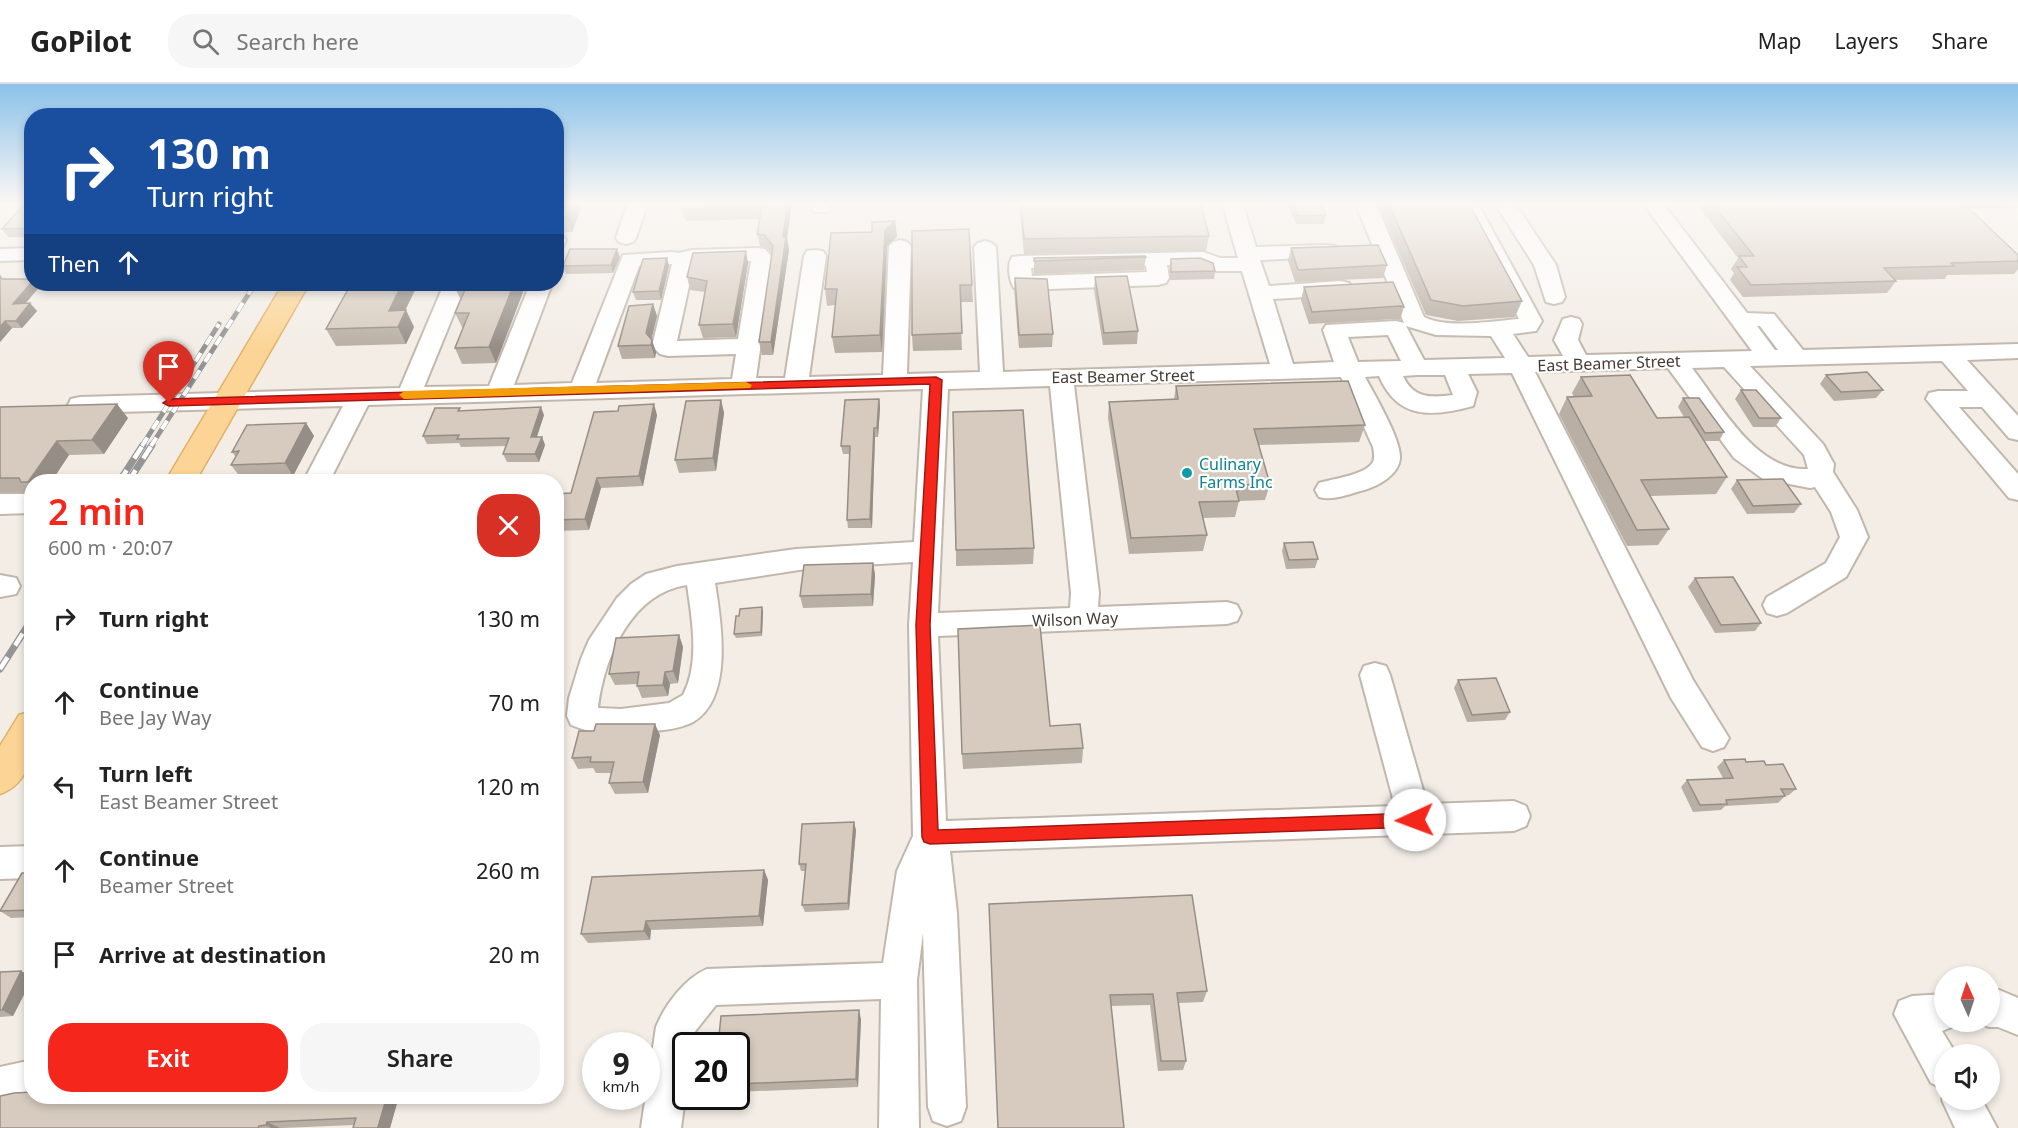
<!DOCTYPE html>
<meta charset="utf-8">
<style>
body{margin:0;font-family:"Noto Sans",sans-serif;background:#f6f6f6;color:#222;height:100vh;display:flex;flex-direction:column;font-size:22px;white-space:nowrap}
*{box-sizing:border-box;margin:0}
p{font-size:20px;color:#767676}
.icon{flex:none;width:33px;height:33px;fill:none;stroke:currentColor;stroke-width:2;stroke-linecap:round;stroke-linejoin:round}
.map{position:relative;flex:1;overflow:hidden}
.drawer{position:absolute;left:24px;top:390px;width:540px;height:630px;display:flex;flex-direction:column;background:#fff;border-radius:24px;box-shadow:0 3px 9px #0003}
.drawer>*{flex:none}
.guide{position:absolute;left:24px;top:24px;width:540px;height:183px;border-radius:24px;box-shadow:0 3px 9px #0003;background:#1a4fa0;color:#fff;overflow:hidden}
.needle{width:39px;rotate:357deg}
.tools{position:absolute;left:1934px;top:882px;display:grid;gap:12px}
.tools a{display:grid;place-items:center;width:66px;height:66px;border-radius:50%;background:#fff;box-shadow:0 3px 9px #0003;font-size:30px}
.speed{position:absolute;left:582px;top:948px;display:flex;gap:12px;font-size:30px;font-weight:700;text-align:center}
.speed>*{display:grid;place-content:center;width:78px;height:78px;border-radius:50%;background:#fff;box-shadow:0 3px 9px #0003;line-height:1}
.speed small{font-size:15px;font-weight:400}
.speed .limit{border:3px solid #111;border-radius:9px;background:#fff;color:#111}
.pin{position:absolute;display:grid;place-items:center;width:51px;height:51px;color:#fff;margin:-62px -26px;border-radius:50% 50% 50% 0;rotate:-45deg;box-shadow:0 0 6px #0007}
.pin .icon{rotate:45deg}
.me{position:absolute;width:66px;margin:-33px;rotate:268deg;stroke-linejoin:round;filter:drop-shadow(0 0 4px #0008)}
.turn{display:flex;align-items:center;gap:21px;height:126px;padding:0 24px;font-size:27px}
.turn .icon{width:78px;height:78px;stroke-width:2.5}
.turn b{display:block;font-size:42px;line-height:51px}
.then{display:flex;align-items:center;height:57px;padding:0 24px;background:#0003;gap:12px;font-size:22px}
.round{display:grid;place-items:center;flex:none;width:63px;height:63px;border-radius:24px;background:#f6f6f6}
.headline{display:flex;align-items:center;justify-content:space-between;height:102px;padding:0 24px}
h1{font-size:36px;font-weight:600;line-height:45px;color:#f5261b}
.button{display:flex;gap:12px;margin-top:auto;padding:12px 24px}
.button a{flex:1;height:69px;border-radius:24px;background:#f5261b;color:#fff;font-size:24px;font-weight:600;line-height:69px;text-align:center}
.button a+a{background:#f6f6f6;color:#222}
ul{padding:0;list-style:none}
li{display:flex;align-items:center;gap:18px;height:84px;padding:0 24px}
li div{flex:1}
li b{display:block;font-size:22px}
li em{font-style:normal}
header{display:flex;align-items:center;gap:36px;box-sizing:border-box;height:84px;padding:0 30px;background:#fff;border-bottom:2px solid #e0e0e0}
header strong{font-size:28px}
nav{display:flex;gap:33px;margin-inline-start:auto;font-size:21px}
.search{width:420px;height:54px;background:#f6f6f6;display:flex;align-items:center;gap:15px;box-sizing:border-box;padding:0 21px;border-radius:24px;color:#767676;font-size:22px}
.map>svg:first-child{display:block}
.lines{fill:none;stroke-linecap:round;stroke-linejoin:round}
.minor-casing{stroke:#c1b7ac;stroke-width:4}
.major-casing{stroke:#e1b066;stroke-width:3}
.minor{fill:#fff;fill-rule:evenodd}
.major{fill:#fcd596;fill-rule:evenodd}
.rail-far1-casing{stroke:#959595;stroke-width:5}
.rail-casing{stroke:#959595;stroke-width:7}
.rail-far1{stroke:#fff;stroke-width:4;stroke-dasharray:10;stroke-linecap:butt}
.rail{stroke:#fff;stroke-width:4.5;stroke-dasharray:14;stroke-linecap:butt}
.wall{fill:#b9afa4}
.shaded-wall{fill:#968e86}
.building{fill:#d7cbbf;stroke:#968e86;stroke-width:1.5}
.route{fill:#f5261b;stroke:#9f1912;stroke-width:1.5}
.slow{fill:#f59e0b}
.culture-dot{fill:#0f9aa8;stroke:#fff;stroke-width:2}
.labels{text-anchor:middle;stroke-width:4.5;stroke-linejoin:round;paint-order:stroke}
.street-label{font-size:16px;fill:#453d35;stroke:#fff}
.culture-label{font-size:16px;fill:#0d838f;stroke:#fff;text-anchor:start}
</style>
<header>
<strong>GoPilot</strong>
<div class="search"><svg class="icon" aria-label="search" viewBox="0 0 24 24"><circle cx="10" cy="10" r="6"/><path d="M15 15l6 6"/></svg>Search here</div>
<nav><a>Map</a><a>Layers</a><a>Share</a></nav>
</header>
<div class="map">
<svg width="2018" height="1044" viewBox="0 0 2018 1044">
<rect width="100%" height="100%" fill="#f3ede6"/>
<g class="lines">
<g class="minor-casing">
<g id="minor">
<path d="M628,118H648L636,154L633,158L626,160L619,158L616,154Z"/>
<path d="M812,118H832L828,128H814L811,124Z"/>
<path d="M1222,118H1242L1256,163L1327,161L1335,162L1338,167L1335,172L1327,173L1260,176L1269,202L1341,197L1349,199L1352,204L1349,209L1341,211L1273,215L1293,280L1334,278L1323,246L1326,241L1396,237L1404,239L1355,118H1375L1424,233C1448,245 1492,237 1519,235L1457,118H1477L1542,237L1536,247L1513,250L1528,273L1563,272L1554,256L1563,235L1571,233L1579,235L1582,240L1578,256L1586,271L1752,267L1642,118H1662L1747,229L1774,230L1803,266L2018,260V274L1967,276L2018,332V356L2009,354L1982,323H1959L2018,390V416L2009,414L1926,315L1929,309L1938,307H1968L1942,277L1750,282L1823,360L1834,380L1833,388L1857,426L1868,453L1846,493L1787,529L1777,532L1767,529L1763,521L1767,513L1826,479L1840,453L1831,428L1815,403L1810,404L1763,395L1734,374L1668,284L1535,288L1693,596L1729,654L1724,663L1713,667L1702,663L1671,614L1512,289L1468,290L1477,308L1473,322C1432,333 1398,336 1379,292L1365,293C1374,310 1401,355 1400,374C1399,391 1378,402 1364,406C1349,410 1333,417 1319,413L1315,406L1319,399C1332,395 1366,391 1373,378C1375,373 1374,368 1373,363L1341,293L1074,301L1099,509L1098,523L1227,518L1237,521L1241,529L1237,537L1227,540L938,552L946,737L1395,722L1360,591L1364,582L1375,579L1386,582L1390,591L1427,720L1514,717L1526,722L1530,732L1526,742L1514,747L950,767L957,829L966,1023L961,1037L947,1042L933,1037L928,1023L923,849L917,896L919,1044H879L881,915L716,921L693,950L691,962H686V1006L681,1044H641L656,943C665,921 685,894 707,885L883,879L897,787L913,752L909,541L913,478L812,484L715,499C721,537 734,614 693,638C680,645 663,646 648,648C620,650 598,652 571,641L567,632L569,614L581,575L589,556L617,514L631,500L646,490L677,482L796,465L914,458L923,305L368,321L329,398H303L343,322L80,329L71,327L68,321L71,315L80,313L400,304L444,200H466L424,303L489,302L530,200H552L514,301L572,299L623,171L672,168L679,169L692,166L757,164L765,165L773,174L756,294H785L804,172L807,167L815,166L823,167L826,172L809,293L883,291L889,162L893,158L900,156L907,158L911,162L907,290L980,288L974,163L978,159L985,157L992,159L996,163L1003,288L1270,280L1242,187H1216L1199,180L1167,181L1169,194L1166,199L1158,201L1022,206L1014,204C1009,196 1007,181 1012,173L1020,172L1203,168L1220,174H1238ZM751,177L738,255L677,257L694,179ZM672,180L652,262L660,270L668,272L736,270L732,295L596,299L639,182ZM1146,182L1147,188L1032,192L1031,184ZM1406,242L1436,251L1491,252L1505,274L1424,276ZM1757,242H1760L1778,266H1775ZM1388,251L1401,277L1358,278L1348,253ZM1724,283L1804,371L1808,385C1756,388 1720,320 1692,284ZM1417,291H1445L1453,311C1430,314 1413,314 1403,292ZM1050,302L1071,509L1070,524L938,529L948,305ZM687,501C692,535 700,579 683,611L669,619L621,625L598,624C604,574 631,509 687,501Z"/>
<path d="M1494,118H1514L1556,181L1565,213L1562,218L1554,220L1546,218L1534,181Z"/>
<path d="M556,150L563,152L566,156L563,162L556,164Z"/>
<path d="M32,164V176L0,177V165Z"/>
<path d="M0,410H32V429L0,430Z"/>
<path d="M0,491L16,494L20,502L16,510L0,513Z"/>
<path d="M32,762V794L0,795V763Z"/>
<path d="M1999,906L2018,914V951L1998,943H1989L1976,938H1989V907Z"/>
<path d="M1944,910V938H1958L1957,941L1942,947L1956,970H1944V1005L1931,999L1894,930L1899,917L1912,912Z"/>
<path d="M32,976V1012H36L0,1021V983Z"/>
<path d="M1944,1010V1016H1982L1997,1044H1955L1942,1016Z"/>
</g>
</g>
<g class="major-casing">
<g id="major">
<path d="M283,200H309L195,398H165Z"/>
<path d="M32,627C32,659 36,697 0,710V662L19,631Z"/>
</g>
</g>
<use href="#minor" class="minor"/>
<use href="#major" class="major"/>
<g class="rail-far1-casing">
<g id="rail-far1">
<path d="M142,362L219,240"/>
<path d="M151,362L255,200"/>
</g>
</g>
<g class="rail-casing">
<g id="rail">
<path d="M119,398L143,361"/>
<path d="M128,398L152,361"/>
<path d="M0,585L32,535"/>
</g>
</g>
<use href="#rail-far1" class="rail-far1"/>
<use href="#rail" class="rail"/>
</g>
<g class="wall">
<path d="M32,118V153H8L2,145Z"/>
<path d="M556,118H583L572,148L556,149Z"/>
<path d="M792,118L787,154L789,166L773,271H762L759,258L772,170L767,164L760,162L757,150L760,135L686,137L682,125Z"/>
<path d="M1005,118H1200L1209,152L1206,167L1024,170L1019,121H1005Z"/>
<path d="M1287,118H1321L1326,131L1324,140H1296Z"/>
<path d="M1377,118H1468L1522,217L1515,233L1458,237L1426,231Z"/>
<path d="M1695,118H2018V123L1969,125L2018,171V185L2014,190L1947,191L1945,195L1895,196L1896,197L1887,209L1743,213L1730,196L1734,189L1731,185L1738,174Z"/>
<path d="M895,137L897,153L887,162L882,268L835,269L832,253L835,221L827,222L825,205L872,148Z"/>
<path d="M969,145L973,218H960L962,266L913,267L912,251Z"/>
<path d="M1291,164L1387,181L1383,194L1295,198L1288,177Z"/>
<path d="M620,173L613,189L566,190L563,182Z"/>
<path d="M1146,173L1144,186L1034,190V174Z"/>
<path d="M1171,175L1215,187L1214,195L1170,196V183Z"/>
<path d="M748,179L736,253L703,254L699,241L705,208L690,206L687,193Z"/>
<path d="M669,182L661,216H636L633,208Z"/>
<path d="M1095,193L1138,247L1137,260L1103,261L1094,206Z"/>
<path d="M1015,194L1053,250L1052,263L1019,264L1014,206Z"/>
<path d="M3,195L40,202L26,219L37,227L22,244H12L0,258Z"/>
<path d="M418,200L405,226L414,243L406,260L336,262L326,245Z"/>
<path d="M526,200L496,279L462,280L455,264L463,245L455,229L461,216L454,202Z"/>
<path d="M1304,203L1404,223L1400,236L1396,235L1309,240L1301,216Z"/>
<path d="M653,220L657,232L651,255L656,268L655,274L622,275L618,262Z"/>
<path d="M1826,291L1883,306L1876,314L1834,317L1820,300Z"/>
<path d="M1581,293L1657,334L1684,333L1678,323L1683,314L1724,348L1719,357H1704L1727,393L1716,410L1650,412L1669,445L1658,461L1627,462L1559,330L1567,313H1574L1572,309Z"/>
<path d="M1176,302L1365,341L1359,358L1259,361L1270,400L1265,416L1239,417L1235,433L1203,434L1207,451L1203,467L1129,470L1108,334L1109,318L1174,315Z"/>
<path d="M1741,306L1781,334L1775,343H1753L1735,315Z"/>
<path d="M879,315L880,324L878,353H875L872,444H848L847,436L850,370H843L841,362Z"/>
<path d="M721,316L724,329L716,387L679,389L675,376Z"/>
<path d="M0,323L128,334L104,370L69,371L51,398H32V409L31,408H0Z"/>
<path d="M461,327L544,331L537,353H542L545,361L539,378H507L503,370L506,362L461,363L459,359L427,360L423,352Z"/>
<path d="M657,331L643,402L601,404L589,446L556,447V410L571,409Z"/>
<path d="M306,339L314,352L293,392L241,394L231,381L236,373L232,368Z"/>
<path d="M1737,396L1801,420L1794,429L1747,430L1731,405Z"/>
<path d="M1284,459L1318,475L1315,484L1286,485L1282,467Z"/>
<path d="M1034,464L1033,480L956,482V466Z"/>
<path d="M873,479L875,491L873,522L803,524L800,512Z"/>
<path d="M1695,494L1761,539L1755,547L1715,549L1688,503Z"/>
<path d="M763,527L762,552L736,554L734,550L739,532Z"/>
<path d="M679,551L683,563L678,599L670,600L668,612L642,614L637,602V600L615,601L609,590Z"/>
<path d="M1458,596L1510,628L1505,636L1467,638L1454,604Z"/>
<path d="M1050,642L1083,664L1082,679L963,685L962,670Z"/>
<path d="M660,651L648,709L615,710L609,699L611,689H596L593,684L578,685L572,674Z"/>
<path d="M1724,676L1746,678L1766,681L1796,705L1789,711L1785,712L1778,719L1725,722L1721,726L1693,728L1681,703L1687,696L1723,694L1717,683Z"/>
<path d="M856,746L849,826L805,828L802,821L805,787H801L799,780Z"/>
<path d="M764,786L768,796L763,842L651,846L650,856L588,859L581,850Z"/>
<path d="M32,789V833L11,834L0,827Z"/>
<path d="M989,820L1207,907L1203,918L1179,919L1186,977L1183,986L1158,987L1150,921L1111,922Z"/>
<path d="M21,887L32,893V895L13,932L0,933V888Z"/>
<path d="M861,935L858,1003L736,1008V962Z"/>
<path d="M32,1012H79L82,1014L81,1015L147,1012H399L390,1044L354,1041L282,1044H0Z"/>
</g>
<g class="shaded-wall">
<path d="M572,118H583L572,148L567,133Z"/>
<path d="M788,118H792L787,154L789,166L773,271L771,258L783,153Z"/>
<path d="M895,137L897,153L887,162L882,268L880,251L885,146Z"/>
<path d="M617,165L620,173L613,189L611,181Z"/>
<path d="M746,167L748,179L736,253L733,240Z"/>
<path d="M667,174L669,182L661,216L659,207Z"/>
<path d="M32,198V200H38L40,202L19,227L13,220Z"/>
<path d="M402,200H418L397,243L389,227Z"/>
<path d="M514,200H526L496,279L489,263Z"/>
<path d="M30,219L37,227L22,244L16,237Z"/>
<path d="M653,220L657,232L650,261L646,249Z"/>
<path d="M406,226L414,243L406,260L398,243Z"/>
<path d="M5,237L12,244L0,258V243Z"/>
<path d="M652,256L656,268L655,274L651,261Z"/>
<path d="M879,315L880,324L878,353L877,344Z"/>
<path d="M721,316L724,329L716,387L713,374Z"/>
<path d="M117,320L128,334L104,370L92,356Z"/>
<path d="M654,320L657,331L643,402L639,392Z"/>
<path d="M541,323L544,331L534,361L531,353Z"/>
<path d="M306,339L314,352L293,392L285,379Z"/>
<path d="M874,344L875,353L872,444L870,435Z"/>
<path d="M542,353L545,361L539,378L535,370Z"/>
<path d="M57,357L69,371L51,398H32V402L28,398Z"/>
<path d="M597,394L601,404L589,446L585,435Z"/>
<path d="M873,479L875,491L873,522L871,510Z"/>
<path d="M762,523L763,527L762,552L761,548Z"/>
<path d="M679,551L683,563L678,599L673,587Z"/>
<path d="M665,588L670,600L668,612L663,601Z"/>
<path d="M655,640L660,651L648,709L643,698Z"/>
<path d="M854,738L856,746L849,826L848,819Z"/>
<path d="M764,786L768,796L763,842L759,832Z"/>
<path d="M646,837L651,846L650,856L644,847Z"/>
<path d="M21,887L32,893V895L13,932L2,926Z"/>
<path d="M859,926L861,935L858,1003L856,995Z"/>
<path d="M64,1012H79L82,1014L78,1023L62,1016Z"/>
<path d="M387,1012H399L390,1044H380L378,1043Z"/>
<path d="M267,1038L280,1044H271L266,1041Z"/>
</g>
<g class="building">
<path d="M26,118H32V144L2,145Z"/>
<path d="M556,118H572L567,133H556Z"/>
<path d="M684,118H788L783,153H786L771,258H759L773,162L764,151L757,150L762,122L682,125Z"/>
<path d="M1021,118H1200L1209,152L1024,155Z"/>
<path d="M1292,118H1321L1326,131L1298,132Z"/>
<path d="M1388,118H1468L1522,217L1463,222L1431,216Z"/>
<path d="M1711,118H1962L2018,171V177L1951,179L1954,182L1884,184L1896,197L1751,201L1737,183H1747L1739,172H1754Z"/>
<path d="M895,137L885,146L880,251L832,253L837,205H825L831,149L872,148V138Z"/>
<path d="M969,145L972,201H960L962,249L912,251V147Z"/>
<path d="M1378,161L1387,181L1298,186L1291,164Z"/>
<path d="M570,165H617L611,181L563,182Z"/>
<path d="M746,167L733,240L699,241L707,197L687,193L693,169Z"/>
<path d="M1145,172L1146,173L1034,177V174Z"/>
<path d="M667,174L659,207L633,208L643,175Z"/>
<path d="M1200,174L1213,179L1215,187L1171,188V175Z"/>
<path d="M0,192L2,195H32V198L13,220L30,219L16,237H5L0,243Z"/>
<path d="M1127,192L1138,247L1104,249L1095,193Z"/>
<path d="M1015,194L1047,195L1053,250L1019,251Z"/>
<path d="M1393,198L1404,223L1400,222L1312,228L1304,203Z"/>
<path d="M351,200H402L389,227L406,226L398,243L326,245Z"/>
<path d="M455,200H514L489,263L455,264L469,229H455L467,201L454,202Z"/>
<path d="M653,220L646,249L652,256L651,261L618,262L629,222Z"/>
<path d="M1867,288L1883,306L1841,308L1826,291Z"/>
<path d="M1630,291L1657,334L1689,333L1727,393L1641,396L1669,445L1637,446L1567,313L1592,312L1581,293Z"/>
<path d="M1348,297L1365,341L1254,345L1270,400L1235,401L1239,417L1199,418L1207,451L1131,454L1109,318L1178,315L1176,302Z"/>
<path d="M1741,306H1756L1781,334H1759Z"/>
<path d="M1683,314H1699L1724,348L1705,349Z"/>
<path d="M879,315L877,344H874L870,435L847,436L850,362H841L845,316Z"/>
<path d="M721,316L713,374L675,376L686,317Z"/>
<path d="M117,320L92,356L57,357L28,398H21L19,394H0V323Z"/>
<path d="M654,320L639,392L597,394L585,435L556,436V410L571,409L594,328L618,327L619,322Z"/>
<path d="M541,323L531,353H542L535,370H503L509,354L457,355L459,351L423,352L435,324H460L458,327Z"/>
<path d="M1023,326L1034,464L956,466L953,328Z"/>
<path d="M306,339L285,379L231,381L239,367L232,368L247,341Z"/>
<path d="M1783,395L1801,420L1753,422L1737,396Z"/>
<path d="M1313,458L1318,475L1289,476L1284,459Z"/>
<path d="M873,479L871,510L800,512L804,481Z"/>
<path d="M1733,493L1761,539L1721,541L1695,494Z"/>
<path d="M762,523L761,548L734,550L736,532H739L740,525Z"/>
<path d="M1040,541L1050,642L1080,640L1083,664L962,670L958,545Z"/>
<path d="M679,551L673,587L665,588L663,601L637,602L639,588L609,590L616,554Z"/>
<path d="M1496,594L1510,628L1472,631L1458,596Z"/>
<path d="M596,640H655L643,698L609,699L614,678H590L591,673L572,674L579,647H594Z"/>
<path d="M1745,675L1746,678L1764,677L1766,681L1783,680L1796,705H1781L1785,712L1726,716L1727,720L1700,721L1687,696L1733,694L1724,676Z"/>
<path d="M854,738L848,819L802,821L806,780H799L802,740Z"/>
<path d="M764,786L759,832L646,837L644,847L581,850L592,793Z"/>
<path d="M22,789H32V826L0,827Z"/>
<path d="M1192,811L1207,907L1177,909L1186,977H1161L1153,910L1110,911L1124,1044H998L989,820Z"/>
<path d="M21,887L2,926H0V888Z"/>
<path d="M859,926L856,995L736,1000V962H718L721,932Z"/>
<path d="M32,1008V1012H64L62,1016L147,1012H387L378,1043L382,1042L381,1044H353L356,1034L267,1038L266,1041L259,1042L258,1044H0V1012L14,1009Z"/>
</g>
<linearGradient id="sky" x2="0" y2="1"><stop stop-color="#8cc2ea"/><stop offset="0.45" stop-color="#faf7f4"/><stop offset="1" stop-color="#faf7f4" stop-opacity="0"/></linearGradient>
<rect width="2018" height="264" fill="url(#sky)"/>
<path class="route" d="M936,293L942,296L930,541L938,746L1415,729L1420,731L1423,736L1420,741L1415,743L930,760L924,758L922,753L916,541L930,300L169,322L163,319L169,315Z"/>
<path class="slow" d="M746,298L752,301L750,304L404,315L399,311L404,307Z"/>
<circle class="culture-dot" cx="1187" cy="389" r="6"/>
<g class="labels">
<g class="street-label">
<text transform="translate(1609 279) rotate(-2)" y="6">East Beamer Street</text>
<text transform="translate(1123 292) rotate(-1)" y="6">East Beamer Street</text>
<text transform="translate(1075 535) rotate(-2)" y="6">Wilson Way</text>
</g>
<g class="culture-label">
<text x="1199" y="386">Culinary<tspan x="1199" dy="18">Farms Inc</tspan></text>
</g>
</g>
</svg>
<div class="tools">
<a><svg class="needle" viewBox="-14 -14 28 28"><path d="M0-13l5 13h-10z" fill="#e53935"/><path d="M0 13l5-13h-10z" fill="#767676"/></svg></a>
<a><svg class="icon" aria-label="sound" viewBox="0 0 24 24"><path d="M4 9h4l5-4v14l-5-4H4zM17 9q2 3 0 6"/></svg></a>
</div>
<div class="speed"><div>9<small>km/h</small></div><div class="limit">20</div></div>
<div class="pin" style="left:169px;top:319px;background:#d93025"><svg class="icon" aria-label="arrive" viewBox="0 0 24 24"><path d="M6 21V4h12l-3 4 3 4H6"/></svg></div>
<svg class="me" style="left:1415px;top:736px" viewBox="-20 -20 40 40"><circle r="19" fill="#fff"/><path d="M0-13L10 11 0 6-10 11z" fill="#f5261b"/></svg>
<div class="guide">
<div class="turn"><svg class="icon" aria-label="right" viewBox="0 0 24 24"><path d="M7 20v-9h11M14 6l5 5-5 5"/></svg><div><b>130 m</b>Turn right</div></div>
<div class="then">Then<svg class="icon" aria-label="ahead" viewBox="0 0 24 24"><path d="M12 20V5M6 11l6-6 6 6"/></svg></div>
</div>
<section class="drawer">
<div class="headline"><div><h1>2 min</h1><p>600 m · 20:07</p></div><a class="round" style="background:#d93025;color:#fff"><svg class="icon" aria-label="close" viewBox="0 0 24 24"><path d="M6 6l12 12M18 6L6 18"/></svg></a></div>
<ul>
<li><svg class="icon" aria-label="right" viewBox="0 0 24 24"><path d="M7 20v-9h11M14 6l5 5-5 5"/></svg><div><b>Turn right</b></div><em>130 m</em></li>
<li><svg class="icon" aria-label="ahead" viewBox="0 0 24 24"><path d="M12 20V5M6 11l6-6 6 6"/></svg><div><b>Continue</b><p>Bee Jay Way</p></div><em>70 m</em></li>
<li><svg class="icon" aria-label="left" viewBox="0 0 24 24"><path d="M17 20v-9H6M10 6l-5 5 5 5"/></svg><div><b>Turn left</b><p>East Beamer Street</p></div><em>120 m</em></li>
<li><svg class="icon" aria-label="ahead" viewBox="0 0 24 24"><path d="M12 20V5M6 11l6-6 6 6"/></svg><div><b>Continue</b><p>Beamer Street</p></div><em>260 m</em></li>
<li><svg class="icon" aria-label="arrive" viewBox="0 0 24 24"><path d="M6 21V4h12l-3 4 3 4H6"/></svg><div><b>Arrive at destination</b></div><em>20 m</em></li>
</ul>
<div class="button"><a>Exit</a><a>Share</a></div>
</section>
</div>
